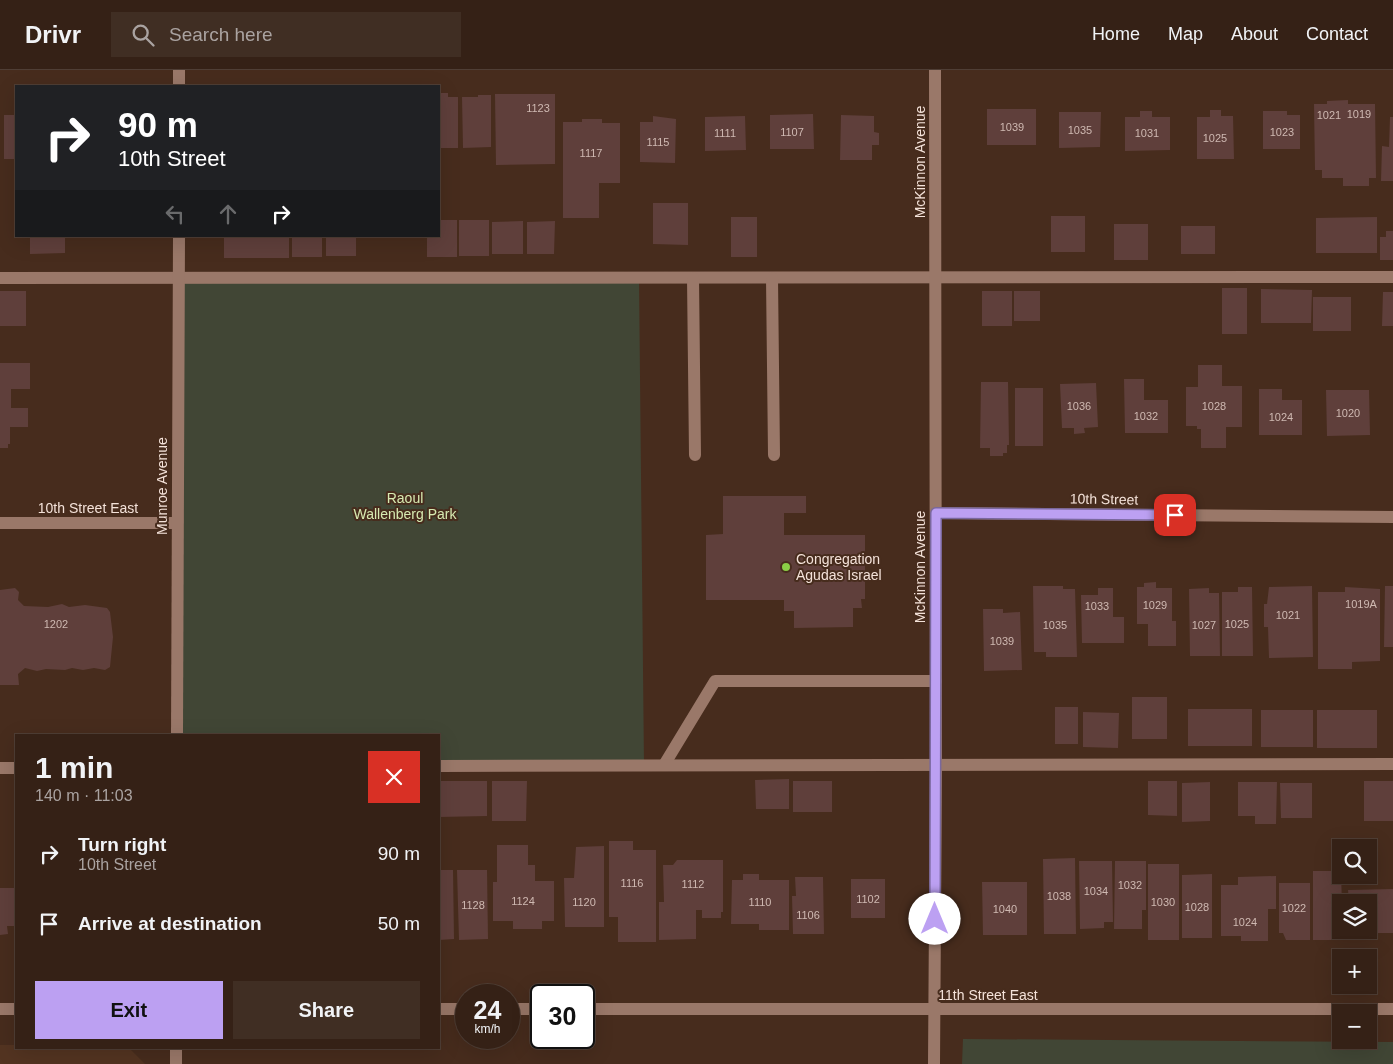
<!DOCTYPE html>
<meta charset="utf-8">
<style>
body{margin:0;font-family:Helvetica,sans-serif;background:#402e23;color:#f1f3f6;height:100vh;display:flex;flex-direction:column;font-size:19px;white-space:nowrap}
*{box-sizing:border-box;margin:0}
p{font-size:16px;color:#aaa3a1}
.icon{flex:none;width:28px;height:28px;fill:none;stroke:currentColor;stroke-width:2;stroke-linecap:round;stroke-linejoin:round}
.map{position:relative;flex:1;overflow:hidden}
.panel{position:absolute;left:15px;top:664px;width:425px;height:315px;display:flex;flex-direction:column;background:#352116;border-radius:0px;box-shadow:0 5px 20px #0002,0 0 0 1px #4f3e35}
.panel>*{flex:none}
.top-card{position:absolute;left:15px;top:15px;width:425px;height:152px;border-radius:0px;box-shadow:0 5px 20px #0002,0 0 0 1px #4f3e35;background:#202124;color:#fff;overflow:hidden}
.buttons{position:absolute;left:1332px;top:769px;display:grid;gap:10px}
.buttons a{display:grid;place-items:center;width:45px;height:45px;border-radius:0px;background:#352116;box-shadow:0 5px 20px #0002,0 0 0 1px #4f3e35;font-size:25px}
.speed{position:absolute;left:455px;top:914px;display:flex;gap:10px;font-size:25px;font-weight:700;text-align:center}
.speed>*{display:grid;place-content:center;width:65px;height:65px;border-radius:50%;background:#352116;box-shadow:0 5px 20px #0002,0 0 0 1px #4f3e35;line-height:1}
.speed small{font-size:12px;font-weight:400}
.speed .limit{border:2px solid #111;border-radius:8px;background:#fff;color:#111}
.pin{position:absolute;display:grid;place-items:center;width:42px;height:42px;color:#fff;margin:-21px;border-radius:10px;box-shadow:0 2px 8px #0006}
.me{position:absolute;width:55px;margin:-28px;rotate:0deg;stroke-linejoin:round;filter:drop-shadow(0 0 4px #0008)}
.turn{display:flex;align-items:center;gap:18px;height:105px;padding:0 20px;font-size:22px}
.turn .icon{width:65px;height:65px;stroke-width:2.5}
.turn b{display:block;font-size:35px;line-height:42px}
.lanes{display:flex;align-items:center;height:48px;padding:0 20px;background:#0003;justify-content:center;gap:25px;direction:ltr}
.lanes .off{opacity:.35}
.round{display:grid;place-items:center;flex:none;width:52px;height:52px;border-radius:0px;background:#402e23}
.headline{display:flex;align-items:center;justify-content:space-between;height:85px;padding:0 20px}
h1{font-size:30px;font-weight:700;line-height:38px}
.primary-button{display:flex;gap:10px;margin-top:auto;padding:10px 20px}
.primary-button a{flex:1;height:58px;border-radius:0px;background:#bca0f2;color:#111;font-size:20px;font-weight:700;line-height:58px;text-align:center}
.primary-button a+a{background:#402e23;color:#f1f3f6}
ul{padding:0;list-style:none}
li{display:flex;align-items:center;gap:15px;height:70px;padding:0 20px}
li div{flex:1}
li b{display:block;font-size:19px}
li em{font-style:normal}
header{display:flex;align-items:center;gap:30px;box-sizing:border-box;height:70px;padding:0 25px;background:#352116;border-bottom:1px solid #4f3e35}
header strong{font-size:24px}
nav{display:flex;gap:28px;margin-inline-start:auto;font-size:18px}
.search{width:350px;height:45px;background:#402e23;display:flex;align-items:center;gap:12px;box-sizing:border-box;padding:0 18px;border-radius:0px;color:#aaa3a1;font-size:19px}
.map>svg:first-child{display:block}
.built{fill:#533421}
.green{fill:#414635}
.building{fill:#5f3f3b}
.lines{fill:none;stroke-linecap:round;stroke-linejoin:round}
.minor{stroke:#9a7869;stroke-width:12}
.route-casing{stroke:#7a689d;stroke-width:12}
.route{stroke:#bca0f2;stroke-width:9}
.poi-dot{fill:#8bce46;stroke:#472c1d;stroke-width:2}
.labels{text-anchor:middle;stroke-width:4;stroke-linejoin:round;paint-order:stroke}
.number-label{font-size:11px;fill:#cfb9b2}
.street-label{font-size:14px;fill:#f4e2d9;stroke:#472c1d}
.park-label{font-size:14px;fill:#d7eab1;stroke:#472c1d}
.poi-label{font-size:14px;fill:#f4e2d9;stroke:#472c1d;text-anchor:start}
</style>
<header>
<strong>Drivr</strong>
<div class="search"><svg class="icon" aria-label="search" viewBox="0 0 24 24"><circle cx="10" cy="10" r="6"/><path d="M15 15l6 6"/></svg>Search here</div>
<nav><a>Home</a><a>Map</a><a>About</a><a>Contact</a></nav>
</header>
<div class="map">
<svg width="1393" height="994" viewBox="0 0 1393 994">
<rect width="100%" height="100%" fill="#472c1d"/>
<path class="built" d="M0,975H16V978H129L145,994H0Z"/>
<g class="green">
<path d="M179,208H639L644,695L439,696V665H177Z"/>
<path d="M963,969L1393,972V994H962Z"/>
</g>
<g class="building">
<path d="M439,23H448V27H458V78H439Z"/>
<path d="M495,24H555V94L496,95Z"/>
<path d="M478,25H491V77L463,78L462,27H478Z"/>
<path d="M1348,30V34H1375L1376,108H1369V116H1343V108H1322V100H1315L1314,34H1327V31Z"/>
<rect x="987" y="39" width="49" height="36"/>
<path d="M1210,40H1221V46H1233L1234,89H1197V47H1210Z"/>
<path d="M1140,41H1152V47H1170V80L1125,81V47H1140Z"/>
<path d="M1263,41H1287V45H1300V79H1263Z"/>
<path d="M1059,42H1101L1100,77L1059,78Z"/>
<path d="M813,44L814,79H770V45Z"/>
<rect x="4" y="45" width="12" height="44"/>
<path d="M841,45L874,46V62L879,63V75H872V90H840Z"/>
<path d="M653,46L676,49L675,93L640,92V52H653Z"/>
<path d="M745,46L746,80L705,81V47Z"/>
<path d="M1390,47H1393V111H1381L1382,76L1389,77Z"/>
<path d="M582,49H602V53H620V113H599V148H563V52H582Z"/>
<path d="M653,133H688V175L653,174Z"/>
<rect x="1051" y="146" width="34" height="36"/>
<rect x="731" y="147" width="26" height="40"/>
<path d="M1377,147V183H1316V148Z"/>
<path d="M439,150H457V187H427V166H439Z"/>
<rect x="459" y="150" width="30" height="36"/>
<path d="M523,151V184H492V152Z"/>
<path d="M555,151L554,184H527V152Z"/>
<rect x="1114" y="154" width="34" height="36"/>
<rect x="1181" y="156" width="34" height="28"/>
<path d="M1386,161H1393V190H1380V167H1386Z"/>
<path d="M30,166H65V183L30,184Z"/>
<rect x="224" y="166" width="65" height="22"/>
<rect x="292" y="166" width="30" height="21"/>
<rect x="326" y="166" width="30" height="20"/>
<rect x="1222" y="218" width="25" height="46"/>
<path d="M1261,219L1312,220L1311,253H1261Z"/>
<rect x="0" y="221" width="26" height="35"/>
<rect x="982" y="221" width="30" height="35"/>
<rect x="1014" y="221" width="26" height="30"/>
<path d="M1383,222H1393V256H1382Z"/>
<rect x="1313" y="227" width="38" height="34"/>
<path d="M0,293H30V319H11V338H28V357H10V374H8V378H0Z"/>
<path d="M1198,295H1222V316H1242V357H1226V378H1201V359H1197V356H1186V317H1198Z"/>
<path d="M1124,309H1144V330H1168V363H1125Z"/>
<path d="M981,312H1008L1009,375H1007V383H1003V386H990V378H980Z"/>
<path d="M1096,313L1098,357L1084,358L1085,363L1074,364V358H1062L1060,314Z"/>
<rect x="1015" y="318" width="28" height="58"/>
<path d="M1259,319H1282V330H1302V365H1259Z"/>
<path d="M1326,320H1369L1370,365L1327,366Z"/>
<path d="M723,426H806V443H784V465H865V529H861L862,538H853V557L794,558V541H784V530H706V465L723,464Z"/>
<path d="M1156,512V518H1172V551H1176V576H1148V554H1137V517H1144V513Z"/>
<path d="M1033,516H1063V519H1075L1077,587H1046V582H1034Z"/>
<path d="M1312,516L1313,587L1269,588L1268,557H1264V534H1267L1269,517Z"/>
<path d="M1385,516H1393V577H1384Z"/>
<path d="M1238,517H1252L1253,586H1222V522H1238Z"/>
<path d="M1345,517L1380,519V591L1352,592V599H1318V522H1345Z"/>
<path d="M15,518L19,522L18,530L24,536L48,537L62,534L69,537L85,535L107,538L110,542L113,567L110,597L105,600L94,598L83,600L72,598L65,600L46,599L37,601L25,598L18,604L19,615H0V520Z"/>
<path d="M1098,518H1113V547H1124V573H1082L1081,525H1098Z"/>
<path d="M1209,518V523H1219L1220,586H1190L1189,519Z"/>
<path d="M983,539H1003V543L1020,542L1022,600L984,601Z"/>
<rect x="1132" y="627" width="35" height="42"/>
<rect x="1055" y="637" width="23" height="37"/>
<rect x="1188" y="639" width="64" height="37"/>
<rect x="1261" y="640" width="52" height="37"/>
<rect x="1317" y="640" width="60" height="38"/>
<path d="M1083,642L1119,643L1118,678L1083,677Z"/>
<path d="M789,709V739H756L755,710Z"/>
<path d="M439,711H487V746L439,747Z"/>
<path d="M492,711H527L526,751H492Z"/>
<rect x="793" y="711" width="39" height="31"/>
<path d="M1148,711H1177V746L1148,745Z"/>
<rect x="1364" y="711" width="29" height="40"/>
<path d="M1210,712V751L1182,752V713Z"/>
<path d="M1238,712H1277L1276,754H1255V746H1238Z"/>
<path d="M1280,713H1312V748H1281Z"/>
<path d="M609,771H633V780H656V872H618V847H609Z"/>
<path d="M497,775H528V795H535V811H554V851H542V859H513V851H493V812H497Z"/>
<path d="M604,776V857H565L564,808H574L576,777Z"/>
<path d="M1075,788L1076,864H1044L1043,789Z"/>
<path d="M677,790H723V842H721V848H702V840H696V869L659,870V832H664L663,795H673Z"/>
<path d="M1079,791H1112L1113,852H1104V858L1080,859Z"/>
<path d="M1115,791H1146V840H1142V859H1114Z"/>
<rect x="1148" y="794" width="31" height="76"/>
<path d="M439,800H453L454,869L439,870Z"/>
<path d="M457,800H487L488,869L459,870Z"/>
<path d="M1313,801H1341L1343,870H1313Z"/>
<path d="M743,804H759V810H789V860H759V854H731L732,810H743Z"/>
<path d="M1212,804V868H1182V805Z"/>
<path d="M1276,806V839H1268V871H1241V866H1221V815H1238V807Z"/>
<path d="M795,807H823L824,864H793L792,826H796Z"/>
<rect x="851" y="809" width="34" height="39"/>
<path d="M982,812H1027V865H983Z"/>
<path d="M1279,813H1310V870H1286L1283,863H1279Z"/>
<path d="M0,818H16V856H7L8,864L0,865Z"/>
<path d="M1393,819V863H1349V860H1369V832H1349L1348,820Z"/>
</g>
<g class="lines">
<g class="minor">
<path d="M179,0V16"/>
<path d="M0,208L1393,207"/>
<path d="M693,208L695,385"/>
<path d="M772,208L774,385"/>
<path d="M936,443L1393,447"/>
<path d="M0,453H176"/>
<path d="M177,665L179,166"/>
<path d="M664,695L715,611H936"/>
<path d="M439,696L1393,694"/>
<path d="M0,698H16"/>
<path d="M0,939H16"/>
<path d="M439,939H466"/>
<path d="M509,939H541"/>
<path d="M584,939H1393"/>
<path d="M176,994V978"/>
<path d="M934,994L936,696L935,0"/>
</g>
</g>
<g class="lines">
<g class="route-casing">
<path id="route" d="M935,849L936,443L1175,445"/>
</g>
<use href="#route" class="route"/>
</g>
<circle class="poi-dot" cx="786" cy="497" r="5"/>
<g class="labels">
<g class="number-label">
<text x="538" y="42">1123</text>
<text x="1359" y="48">1019</text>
<text x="1329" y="49">1021</text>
<text x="1012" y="61">1039</text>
<text x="1080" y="64">1035</text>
<text x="792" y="66">1107</text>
<text x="1282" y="66">1023</text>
<text x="725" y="67">1111</text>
<text x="1147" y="67">1031</text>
<text x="1215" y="72">1025</text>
<text x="658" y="76">1115</text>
<text x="591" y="87">1117</text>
<text x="1079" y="340">1036</text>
<text x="1214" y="340">1028</text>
<text x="1348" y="347">1020</text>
<text x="1146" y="350">1032</text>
<text x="1281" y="351">1024</text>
<text x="1361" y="538">1019A</text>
<text x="1155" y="539">1029</text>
<text x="1097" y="540">1033</text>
<text x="1288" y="549">1021</text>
<text x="56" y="558">1202</text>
<text x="1237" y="558">1025</text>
<text x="1055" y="559">1035</text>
<text x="1204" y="559">1027</text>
<text x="1002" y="575">1039</text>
<text x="632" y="817">1116</text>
<text x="693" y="818">1112</text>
<text x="1130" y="819">1032</text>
<text x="1096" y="825">1034</text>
<text x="1059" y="830">1038</text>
<text x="868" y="833">1102</text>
<text x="523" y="835">1124</text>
<text x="584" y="836">1120</text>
<text x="760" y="836">1110</text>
<text x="1163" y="836">1030</text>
<text x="473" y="839">1128</text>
<text x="1197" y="841">1028</text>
<text x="1294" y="842">1022</text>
<text x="1005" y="843">1040</text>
<text x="808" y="849">1106</text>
<text x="1245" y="856">1024</text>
</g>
<g class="street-label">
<text transform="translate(920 92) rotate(-90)" y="5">McKinnon Avenue</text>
<text transform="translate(162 416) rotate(-90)" y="5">Munroe Avenue</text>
<text transform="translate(1104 429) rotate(1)" y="5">10th Street</text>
<text x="88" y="443">10th Street East</text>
<text transform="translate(920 497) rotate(-90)" y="5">McKinnon Avenue</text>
<text x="988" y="930">11th Street East</text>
</g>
<g class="park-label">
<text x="405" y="433">Raoul<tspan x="405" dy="16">Wallenberg Park</tspan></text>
</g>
<g class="poi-label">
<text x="796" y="494">Congregation<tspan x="796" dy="16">Agudas Israel</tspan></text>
</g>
</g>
</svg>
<div class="buttons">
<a><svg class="icon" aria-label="search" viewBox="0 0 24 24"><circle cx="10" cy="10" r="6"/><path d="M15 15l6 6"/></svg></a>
<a><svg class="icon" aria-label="layers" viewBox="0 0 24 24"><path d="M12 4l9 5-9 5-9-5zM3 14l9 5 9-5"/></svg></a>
<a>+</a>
<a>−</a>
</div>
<div class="speed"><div>24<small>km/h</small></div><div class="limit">30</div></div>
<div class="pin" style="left:1175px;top:445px;background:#d93025"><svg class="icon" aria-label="arrive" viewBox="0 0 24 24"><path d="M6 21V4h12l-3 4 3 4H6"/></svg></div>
<svg class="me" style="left:935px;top:849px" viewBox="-20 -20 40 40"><circle r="19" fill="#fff"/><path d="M0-13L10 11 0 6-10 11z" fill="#bca0f2"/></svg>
<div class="top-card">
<div class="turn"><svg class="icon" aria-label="right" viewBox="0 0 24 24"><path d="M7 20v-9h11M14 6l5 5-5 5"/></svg><div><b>90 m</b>10th Street</div></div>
<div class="lanes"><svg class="icon off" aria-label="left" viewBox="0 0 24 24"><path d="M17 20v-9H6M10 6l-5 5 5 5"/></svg><svg class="icon off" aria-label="ahead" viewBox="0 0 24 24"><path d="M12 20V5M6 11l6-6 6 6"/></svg><svg class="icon" aria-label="right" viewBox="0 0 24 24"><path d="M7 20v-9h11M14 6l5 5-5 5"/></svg></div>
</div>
<section class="panel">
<div class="headline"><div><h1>1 min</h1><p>140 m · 11:03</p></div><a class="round" style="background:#d93025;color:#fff"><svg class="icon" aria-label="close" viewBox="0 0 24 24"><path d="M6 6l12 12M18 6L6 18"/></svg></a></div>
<ul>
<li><svg class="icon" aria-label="right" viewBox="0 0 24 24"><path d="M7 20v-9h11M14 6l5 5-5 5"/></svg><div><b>Turn right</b><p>10th Street</p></div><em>90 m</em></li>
<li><svg class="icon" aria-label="arrive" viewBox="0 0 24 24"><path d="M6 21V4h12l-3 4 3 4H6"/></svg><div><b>Arrive at destination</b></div><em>50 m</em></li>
</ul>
<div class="primary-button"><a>Exit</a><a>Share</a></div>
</section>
</div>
